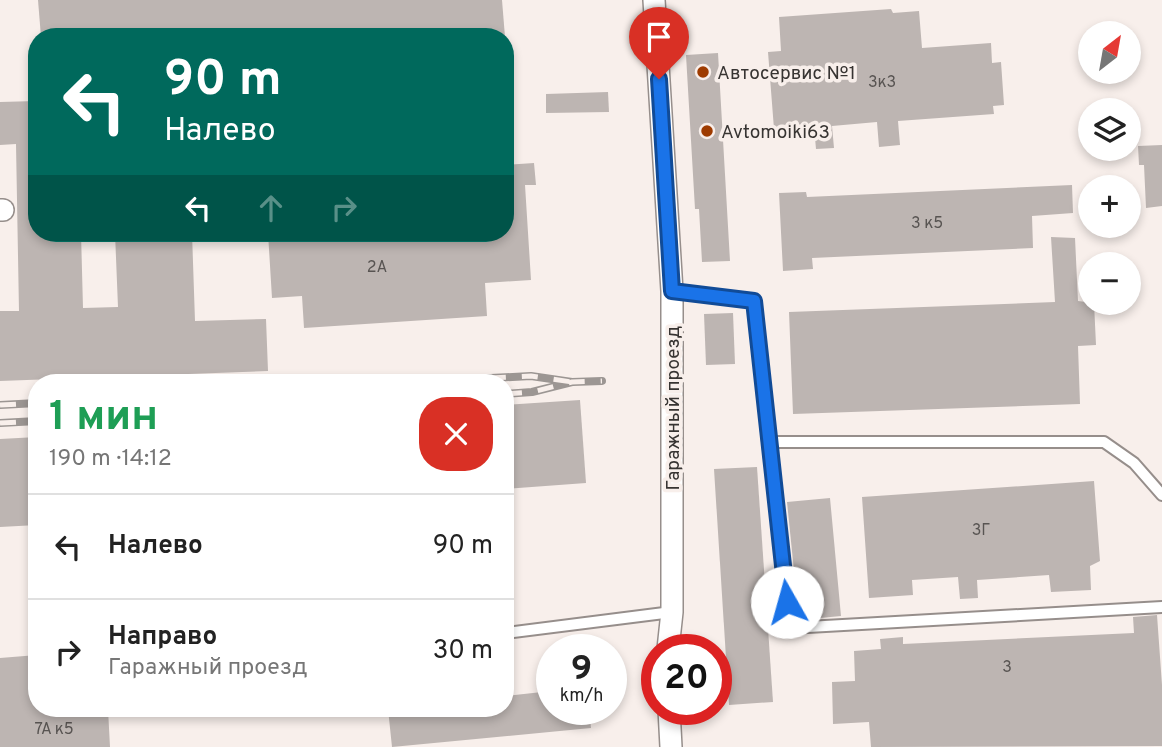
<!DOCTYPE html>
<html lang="ru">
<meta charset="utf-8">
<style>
body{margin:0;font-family:Overpass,sans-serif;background:#f2f2f2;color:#222;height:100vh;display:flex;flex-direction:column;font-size:26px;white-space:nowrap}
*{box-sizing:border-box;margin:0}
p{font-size:23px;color:#767676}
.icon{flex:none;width:38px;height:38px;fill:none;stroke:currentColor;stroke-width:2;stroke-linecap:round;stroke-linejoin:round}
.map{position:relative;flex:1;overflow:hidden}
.panel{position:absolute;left:28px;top:374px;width:486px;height:343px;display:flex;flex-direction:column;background:#fff;border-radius:28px;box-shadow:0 4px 10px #0003}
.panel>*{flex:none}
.hud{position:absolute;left:28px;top:28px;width:486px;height:214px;border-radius:28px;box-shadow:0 4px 10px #0003;background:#00695c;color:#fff;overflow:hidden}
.needle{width:46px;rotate:31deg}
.fabs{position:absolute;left:1078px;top:21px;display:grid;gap:14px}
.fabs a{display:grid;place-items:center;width:63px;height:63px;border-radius:50%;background:#fff;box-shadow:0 4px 10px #0003;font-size:35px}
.speed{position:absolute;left:536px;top:634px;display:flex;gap:14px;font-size:35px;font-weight:700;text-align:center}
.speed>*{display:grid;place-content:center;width:91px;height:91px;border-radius:50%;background:#fff;box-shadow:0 4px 10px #0003;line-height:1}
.speed small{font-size:18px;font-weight:400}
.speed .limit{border:10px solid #d22;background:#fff;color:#111}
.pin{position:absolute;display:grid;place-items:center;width:60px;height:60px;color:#fff;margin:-72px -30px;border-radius:50% 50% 50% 0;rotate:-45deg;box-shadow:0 0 7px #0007}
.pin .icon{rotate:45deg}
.me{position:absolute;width:77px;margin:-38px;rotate:353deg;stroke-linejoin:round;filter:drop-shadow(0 0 5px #0008)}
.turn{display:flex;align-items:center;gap:24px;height:147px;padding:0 21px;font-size:32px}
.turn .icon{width:91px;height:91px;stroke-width:2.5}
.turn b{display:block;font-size:49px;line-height:60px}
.lanes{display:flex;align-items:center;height:66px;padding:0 21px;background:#0003;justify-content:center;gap:35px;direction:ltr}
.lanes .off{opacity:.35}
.round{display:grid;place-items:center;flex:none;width:74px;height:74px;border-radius:28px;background:#f2f2f2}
.headline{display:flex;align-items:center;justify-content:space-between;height:119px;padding:0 21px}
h1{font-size:42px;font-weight:700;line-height:52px;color:#1e9e55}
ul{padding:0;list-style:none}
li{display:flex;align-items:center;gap:21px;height:105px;padding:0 21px;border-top:2px solid #e0e0e0}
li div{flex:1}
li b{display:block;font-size:26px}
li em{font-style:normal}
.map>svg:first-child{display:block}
.building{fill:#bdb5b2}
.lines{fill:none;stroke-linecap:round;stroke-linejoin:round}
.service-casing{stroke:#968e8b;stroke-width:14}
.minor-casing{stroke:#968e8b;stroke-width:24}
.service{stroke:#fff;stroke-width:10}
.minor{stroke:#fff;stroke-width:21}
.rail-casing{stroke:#9c9693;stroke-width:8}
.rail{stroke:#f8efeb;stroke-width:5;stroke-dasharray:16;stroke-linecap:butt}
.route-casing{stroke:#114b97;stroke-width:18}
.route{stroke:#1a73e8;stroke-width:12}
.poi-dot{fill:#9e3b00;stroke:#f8efeb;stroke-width:2.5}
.labels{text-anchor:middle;stroke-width:7;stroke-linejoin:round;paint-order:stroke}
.number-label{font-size:16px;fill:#585452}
.poi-label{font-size:19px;fill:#373432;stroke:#f8efeb;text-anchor:start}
.street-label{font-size:19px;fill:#373432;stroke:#f8efeb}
</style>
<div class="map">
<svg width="1162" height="747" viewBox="0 0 1162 747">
<rect width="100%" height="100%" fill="#f8efeb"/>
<g class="building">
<path d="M38,0H502L505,37H41Z"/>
<path d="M891,9L893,13L919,11L922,48L991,43L992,63L1001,62L1004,105L993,106L994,114L898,121L900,145L879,147L877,122L832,126L834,148L816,149L814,127L774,129L768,52L781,51L779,17Z"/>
<path d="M718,53L730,261L702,262L699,209H695L686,55Z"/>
<path d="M608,92L609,112L546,113V94Z"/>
<path d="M36,101L37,233H81L83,308L118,307L115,233H192L195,321L266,319L268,371L0,381V311H19L16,144L0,145V102Z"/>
<path d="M1162,145V206L1146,208L1144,165H1139L1138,146Z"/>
<path d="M534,163L536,185H525L531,280L485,283L487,316L304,328L302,296L272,298L268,233H506V165Z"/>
<path d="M1072,185L1073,213L1032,216L1033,248L812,258L813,269L783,271L779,193L806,192L807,197Z"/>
<path d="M1051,237L1075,238L1078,301L1094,303L1096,345L1078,346L1080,404L793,414L789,312L1055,302Z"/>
<path d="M733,313L735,364L706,365L704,314Z"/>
<path d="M580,400L586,483L506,489V405Z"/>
<path d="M37,437V525L0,527V439Z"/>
<path d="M757,467L773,702L729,705L714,469Z"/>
<path d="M1094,481L1100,561L1090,566L1091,590L1051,592L1049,575L977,580L978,598L960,599L958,577L912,580L913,595L869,598L862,497Z"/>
<path d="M830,498L841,616L799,620L787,502Z"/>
<path d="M1157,615L1162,685V746L871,747L869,722L833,724L832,682L855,681L854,651L881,649L880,639L903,637V644L1134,633L1133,617Z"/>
<path d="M37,655V709H108L110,747H0V658Z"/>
<path d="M551,691V709H589L591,728L392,747L388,709H506V696Z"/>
</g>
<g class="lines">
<g class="service-casing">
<g id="service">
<path d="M672,291L754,301L768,442H1104L1134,463L1162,495"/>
<path d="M768,442L790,628L1162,607"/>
<path d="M506,633L672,612"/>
</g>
</g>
<g class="minor-casing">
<g id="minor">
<path d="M654,0L672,291V612L668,649"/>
<path d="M0,210H3"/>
<path d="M669,709L671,747"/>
</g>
</g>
<use href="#service" class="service"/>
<use href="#minor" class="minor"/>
<g class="rail-casing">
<g id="rail">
<path d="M394,383L531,376L572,382"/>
<path d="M506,394L532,392L572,382L602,381"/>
<path d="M0,405L37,403"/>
<path d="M0,423L37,421"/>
</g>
</g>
<use href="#rail" class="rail"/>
</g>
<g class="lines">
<g class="route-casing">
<path id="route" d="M659,79L672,291L754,301L787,602"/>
</g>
<use href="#route" class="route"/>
</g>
<g class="poi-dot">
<circle cx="703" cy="72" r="7"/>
<circle cx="707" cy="131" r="7"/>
</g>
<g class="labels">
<g class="number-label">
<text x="882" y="87">3к3</text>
<text x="927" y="228">3 к5</text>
<text x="377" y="272">2А</text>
<text x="981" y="535">3Г</text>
<text x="1007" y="672">3</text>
<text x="54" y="734">7А к5</text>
</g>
<g class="poi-label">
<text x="717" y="79">Автосервис №1</text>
<text x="721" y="138">Avtomoiki63</text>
</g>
<g class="street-label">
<text transform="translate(672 408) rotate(-90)" y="7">Гаражный проезд</text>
</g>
</g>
</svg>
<div class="fabs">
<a><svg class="needle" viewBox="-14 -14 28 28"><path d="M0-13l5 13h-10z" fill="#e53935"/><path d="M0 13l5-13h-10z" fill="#767676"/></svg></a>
<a><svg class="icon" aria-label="layers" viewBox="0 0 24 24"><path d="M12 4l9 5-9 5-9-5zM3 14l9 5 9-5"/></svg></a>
<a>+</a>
<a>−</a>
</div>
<div class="speed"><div>9<small>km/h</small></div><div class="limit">20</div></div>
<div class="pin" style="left:659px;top:79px;background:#d93025"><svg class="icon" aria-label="arrive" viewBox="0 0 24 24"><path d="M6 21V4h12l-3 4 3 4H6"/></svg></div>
<svg class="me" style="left:787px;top:602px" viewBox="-20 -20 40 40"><circle r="19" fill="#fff"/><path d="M0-13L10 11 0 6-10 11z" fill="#1a73e8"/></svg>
<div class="hud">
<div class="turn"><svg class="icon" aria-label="left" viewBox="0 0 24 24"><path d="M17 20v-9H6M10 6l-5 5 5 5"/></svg><div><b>90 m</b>Налево</div></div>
<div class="lanes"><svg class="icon" aria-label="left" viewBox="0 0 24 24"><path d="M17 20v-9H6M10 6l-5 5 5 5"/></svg><svg class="icon off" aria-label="ahead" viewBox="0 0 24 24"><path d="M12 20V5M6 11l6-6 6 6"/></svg><svg class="icon off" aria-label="right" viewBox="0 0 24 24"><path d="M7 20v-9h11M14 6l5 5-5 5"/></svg></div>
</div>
<section class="panel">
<div class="headline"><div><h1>1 мин</h1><p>190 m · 14:12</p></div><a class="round" style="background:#d93025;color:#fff"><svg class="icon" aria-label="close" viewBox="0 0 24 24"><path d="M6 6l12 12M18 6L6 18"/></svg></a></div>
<ul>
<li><svg class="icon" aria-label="left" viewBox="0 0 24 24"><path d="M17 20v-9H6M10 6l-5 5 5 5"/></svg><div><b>Налево</b></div><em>90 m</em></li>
<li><svg class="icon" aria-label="right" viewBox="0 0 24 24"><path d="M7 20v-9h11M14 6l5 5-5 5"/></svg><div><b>Направо</b><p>Гаражный проезд</p></div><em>30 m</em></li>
</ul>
</section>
</div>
